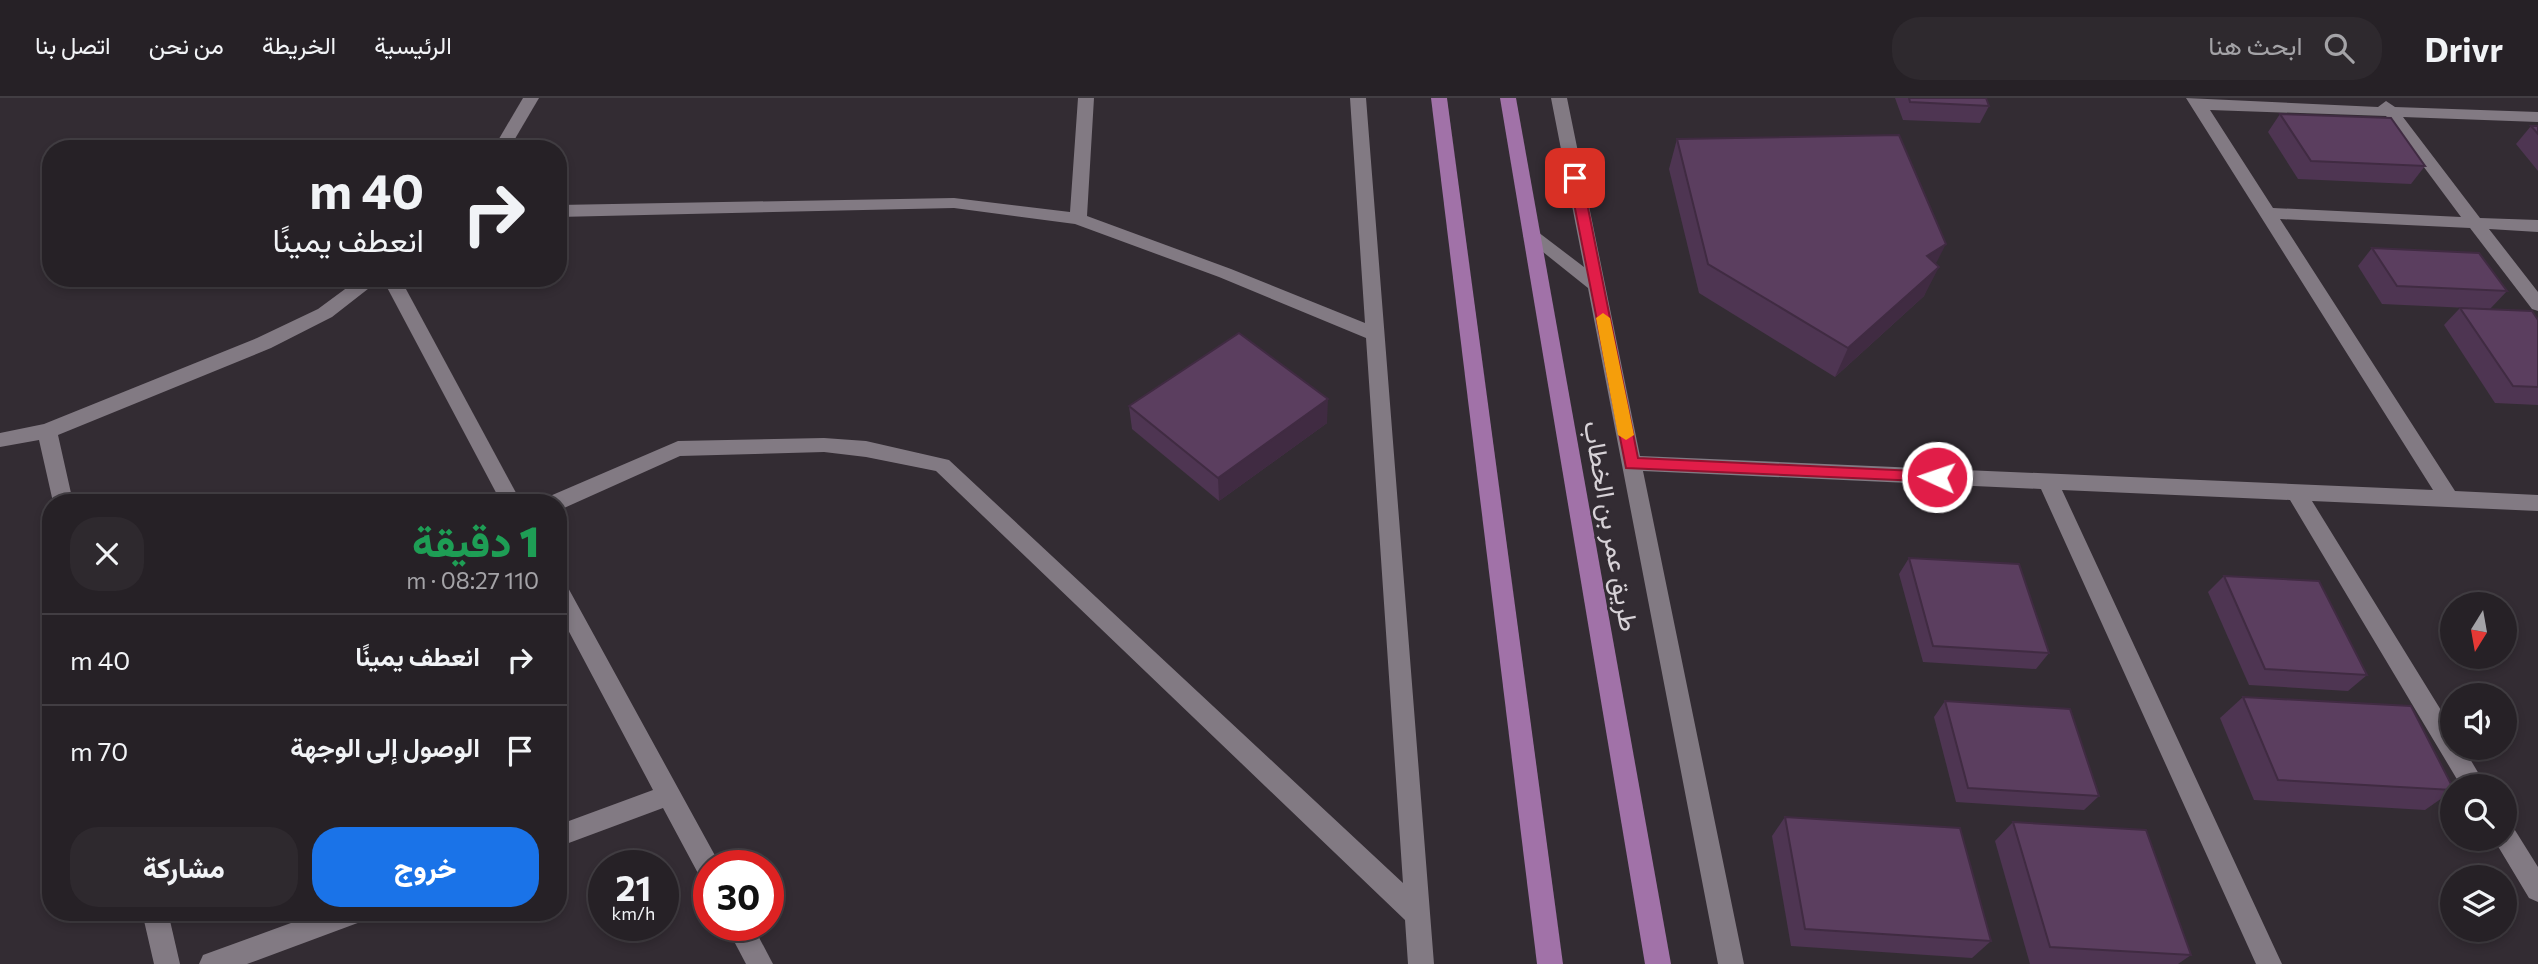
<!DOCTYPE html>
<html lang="ar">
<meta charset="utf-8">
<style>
body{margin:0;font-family:Commissioner,Vazirmatn,sans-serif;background:#2e292e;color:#f1f3f6;direction:rtl;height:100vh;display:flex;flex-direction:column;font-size:26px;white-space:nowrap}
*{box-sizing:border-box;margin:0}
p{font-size:23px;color:#a4a3a7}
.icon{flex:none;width:38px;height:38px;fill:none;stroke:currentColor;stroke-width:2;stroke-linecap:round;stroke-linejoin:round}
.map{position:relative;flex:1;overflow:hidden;direction:ltr}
.drawer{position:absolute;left:42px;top:396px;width:525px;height:427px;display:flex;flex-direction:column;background:#262126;border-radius:28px;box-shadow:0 4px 10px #0003,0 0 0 2px #423e43;direction:rtl}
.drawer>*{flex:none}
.guide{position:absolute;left:42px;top:42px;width:525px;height:147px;border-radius:28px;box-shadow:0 4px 10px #0003,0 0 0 2px #423e43;direction:rtl;background:#262126;color:#f1f3f6;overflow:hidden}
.needle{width:46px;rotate:191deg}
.controls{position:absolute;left:2440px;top:494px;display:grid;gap:14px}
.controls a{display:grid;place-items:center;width:77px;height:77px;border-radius:50%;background:#262126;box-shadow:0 4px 10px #0003,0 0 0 2px #423e43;font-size:35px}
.speed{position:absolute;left:588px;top:752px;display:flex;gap:14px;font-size:35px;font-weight:700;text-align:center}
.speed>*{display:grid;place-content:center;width:91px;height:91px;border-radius:50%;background:#262126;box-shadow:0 4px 10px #0003,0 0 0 2px #423e43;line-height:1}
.speed small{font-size:18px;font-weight:400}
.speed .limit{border:10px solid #d22;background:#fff;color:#111}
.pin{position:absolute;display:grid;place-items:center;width:60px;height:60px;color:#fff;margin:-30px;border-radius:14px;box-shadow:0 4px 10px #0006}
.me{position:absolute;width:77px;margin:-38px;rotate:273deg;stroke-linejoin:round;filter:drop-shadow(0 0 5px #0008)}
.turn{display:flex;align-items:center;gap:24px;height:147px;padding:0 28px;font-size:32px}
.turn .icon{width:91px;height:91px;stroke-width:2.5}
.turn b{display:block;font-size:49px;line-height:60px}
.round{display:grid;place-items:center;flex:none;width:74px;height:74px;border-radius:28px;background:#2e292e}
.headline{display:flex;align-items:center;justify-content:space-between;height:119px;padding:0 28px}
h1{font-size:42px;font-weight:800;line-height:52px;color:#1e9e55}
.primary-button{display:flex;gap:14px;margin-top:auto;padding:14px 28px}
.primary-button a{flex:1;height:80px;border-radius:28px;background:#1a73e8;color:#fff;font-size:28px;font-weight:800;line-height:80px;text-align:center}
.primary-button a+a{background:#2e292e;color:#f1f3f6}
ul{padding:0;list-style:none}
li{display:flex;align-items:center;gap:21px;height:91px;padding:0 28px;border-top:2px solid #423e43}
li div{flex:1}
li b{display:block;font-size:26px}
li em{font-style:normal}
header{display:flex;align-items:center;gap:42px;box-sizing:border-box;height:98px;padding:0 35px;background:#262126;border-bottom:2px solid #423e43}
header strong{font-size:33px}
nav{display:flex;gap:38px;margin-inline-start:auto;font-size:24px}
.search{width:490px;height:63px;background:#2e292e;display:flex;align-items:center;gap:18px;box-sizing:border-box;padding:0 24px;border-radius:28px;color:#a4a3a7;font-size:26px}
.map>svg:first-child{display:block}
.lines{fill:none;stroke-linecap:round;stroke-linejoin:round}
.minor{fill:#827a83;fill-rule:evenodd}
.major{fill:#a172a8;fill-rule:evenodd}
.wall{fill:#4e3552}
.shaded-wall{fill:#402b42}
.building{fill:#5b3e5f;stroke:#402b42;stroke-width:2}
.route{fill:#e11d48;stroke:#92132f;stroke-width:2}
.slow{fill:#f59e0b}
.labels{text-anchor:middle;stroke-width:5;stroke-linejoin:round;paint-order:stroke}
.street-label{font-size:26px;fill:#d7d2d7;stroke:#332c33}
</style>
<header>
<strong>Drivr</strong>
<div class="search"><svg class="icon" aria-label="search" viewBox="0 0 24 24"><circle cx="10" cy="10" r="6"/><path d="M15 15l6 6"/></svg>ابحث هنا</div>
<nav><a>الرئيسية</a><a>الخريطة</a><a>من نحن</a><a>اتصل بنا</a></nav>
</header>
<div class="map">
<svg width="2538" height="866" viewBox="0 0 2538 866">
<rect width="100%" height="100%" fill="#332c33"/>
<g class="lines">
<g class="minor">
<path d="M523,0H539L509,51H493Z"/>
<path d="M1078,0H1094L1087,118L1231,171L1365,225L1350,0H1366L1434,866H1408L1405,822L936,373L866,359L824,354L680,358L564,410L558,412V404H547L550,398L678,343L824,340L866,343L949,362L1403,785L1366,240L1219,179L1075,126L954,110L558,119V107L954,100L1070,114Z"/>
<path d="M1551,0H1567L1640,358L2433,392L2186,0L2378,9L2386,3L2395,9L2538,14V24L2403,19L2480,120L2538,122V134L2489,131L2538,194V213L2532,211L2470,130L2280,121L2455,393L2538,397V413L2312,403L2452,630V649H2463L2486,688H2461L2290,402L2062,392L2282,866H2256L2041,391L1643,373L1744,866H1718L1588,190L1523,138L1526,134H1538L1584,169ZM2210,12L2386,18L2461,119L2273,110Z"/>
<path d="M360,180H382L332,219L271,250L58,337L73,404H53L39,342L0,349V335L44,326L257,240L318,211Z"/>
<path d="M382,180H400L521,404H501Z"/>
<path d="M558,483L566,486L718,763L720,768H709V783L700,779L663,710L558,749V727L653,692L558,513Z"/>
<path d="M2504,726L2513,729L2538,769V804L2529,800L2493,740H2504Z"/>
<path d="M142,814H168L180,866H154Z"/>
<path d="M321,814H367L363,823L247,866H199L203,857Z"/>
<path d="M726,828H753L773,866H746Z"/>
</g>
<g class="major">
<path d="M1431,0H1447L1563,866H1537Z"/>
<path d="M1500,0H1516L1671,866H1645Z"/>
</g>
</g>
<g class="wall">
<path d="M1895,0H1986L1989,8L1980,25L1903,22Z"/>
<path d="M2280,16L2425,68L2411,86L2298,81L2268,34Z"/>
<path d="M2531,28H2538V73L2516,46Z"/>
<path d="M1677,41L1936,167L1924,198L1835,279L1699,195L1669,71Z"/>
<path d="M2372,150L2507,193L2490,211L2382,206L2358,168Z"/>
<path d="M2460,210L2538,222V307L2495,305L2444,227Z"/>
<path d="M1129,308L1327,325L1219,403L1132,331Z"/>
<path d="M1909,460L2049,555L2036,571L1923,564L1899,476Z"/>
<path d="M2224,478L2367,577L2348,593L2249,587L2208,494Z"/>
<path d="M2243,599L2452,688V693L2425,712L2254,702L2220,620Z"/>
<path d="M1945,603L2099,698L2084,712L1956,704L1934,619Z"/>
<path d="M1785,719L1991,843L1972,860L1791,848L1772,738Z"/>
<path d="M2013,724L2191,857L2178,866H2030L1995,743Z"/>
</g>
<g class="shaded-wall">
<path d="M1946,146L1931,175L1927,158Z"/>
<path d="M1939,169L1924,198L1835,279L1848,250Z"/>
<path d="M1328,301L1327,325L1219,403L1218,380Z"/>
</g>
<g class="building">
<path d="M1909,0H1986L1989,8L1910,4Z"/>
<path d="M2280,16L2391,20L2425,68L2311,63Z"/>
<path d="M2531,28H2538V36Z"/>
<path d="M1899,37L1946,146L1927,158L1939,169L1848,250L1708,166L1677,41Z"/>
<path d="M2372,150L2479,155L2507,193L2397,188Z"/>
<path d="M2460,210L2532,213L2538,222V289L2513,288Z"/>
<path d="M1239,235L1328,301L1218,380L1129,308Z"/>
<path d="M1909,460L2019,466L2049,555L1933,548Z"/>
<path d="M2224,478L2319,483L2367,577L2265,571Z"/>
<path d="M2243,599L2411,608L2452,688V692L2278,682Z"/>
<path d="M1945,603L2070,611L2099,698L1968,690Z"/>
<path d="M1785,719L1960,730L1991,843L1805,831Z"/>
<path d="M2013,724L2146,732L2191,857L2050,849Z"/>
</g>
<path class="route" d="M1575,76L1582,80L1638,360L1937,374L1943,375L1945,379L1943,384L1626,370L1569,80Z"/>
<path class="slow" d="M1603,215L1610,220L1634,337L1626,342L1618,337L1596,220Z"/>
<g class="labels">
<g class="street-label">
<text transform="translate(1611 428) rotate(80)" y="9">طريق عمر بن الخطاب</text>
</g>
</g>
</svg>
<div class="controls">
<a><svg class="needle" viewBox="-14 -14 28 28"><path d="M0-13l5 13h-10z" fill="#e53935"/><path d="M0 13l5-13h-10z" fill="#a4a3a7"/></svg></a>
<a><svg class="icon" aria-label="sound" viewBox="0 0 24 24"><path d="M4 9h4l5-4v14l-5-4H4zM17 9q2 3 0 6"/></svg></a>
<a><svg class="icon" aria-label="search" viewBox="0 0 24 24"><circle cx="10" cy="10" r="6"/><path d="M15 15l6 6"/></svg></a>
<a><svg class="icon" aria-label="layers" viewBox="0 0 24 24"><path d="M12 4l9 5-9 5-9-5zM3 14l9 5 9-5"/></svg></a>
</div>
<div class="speed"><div>21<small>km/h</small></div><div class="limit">30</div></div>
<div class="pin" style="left:1575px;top:80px;background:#d93025"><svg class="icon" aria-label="arrive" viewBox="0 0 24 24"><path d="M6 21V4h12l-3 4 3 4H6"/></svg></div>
<svg class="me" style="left:1937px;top:379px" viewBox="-20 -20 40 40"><circle r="17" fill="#e11d48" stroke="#fff" stroke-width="3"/><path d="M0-11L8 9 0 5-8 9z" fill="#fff"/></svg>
<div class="guide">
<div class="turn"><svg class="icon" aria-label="right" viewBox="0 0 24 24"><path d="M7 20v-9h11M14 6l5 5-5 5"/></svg><div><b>40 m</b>انعطف يمينًا</div></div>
</div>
<section class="drawer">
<div class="headline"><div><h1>1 دقيقة</h1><p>110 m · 08:27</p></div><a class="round"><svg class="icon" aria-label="close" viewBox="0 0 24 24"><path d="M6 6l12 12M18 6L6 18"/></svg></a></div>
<ul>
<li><svg class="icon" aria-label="right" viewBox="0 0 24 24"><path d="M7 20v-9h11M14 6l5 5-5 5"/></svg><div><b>انعطف يمينًا</b></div><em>40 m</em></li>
<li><svg class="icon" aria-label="arrive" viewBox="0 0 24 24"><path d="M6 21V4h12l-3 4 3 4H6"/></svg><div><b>الوصول إلى الوجهة</b></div><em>70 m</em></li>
</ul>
<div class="primary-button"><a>خروج</a><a>مشاركة</a></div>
</section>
</div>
